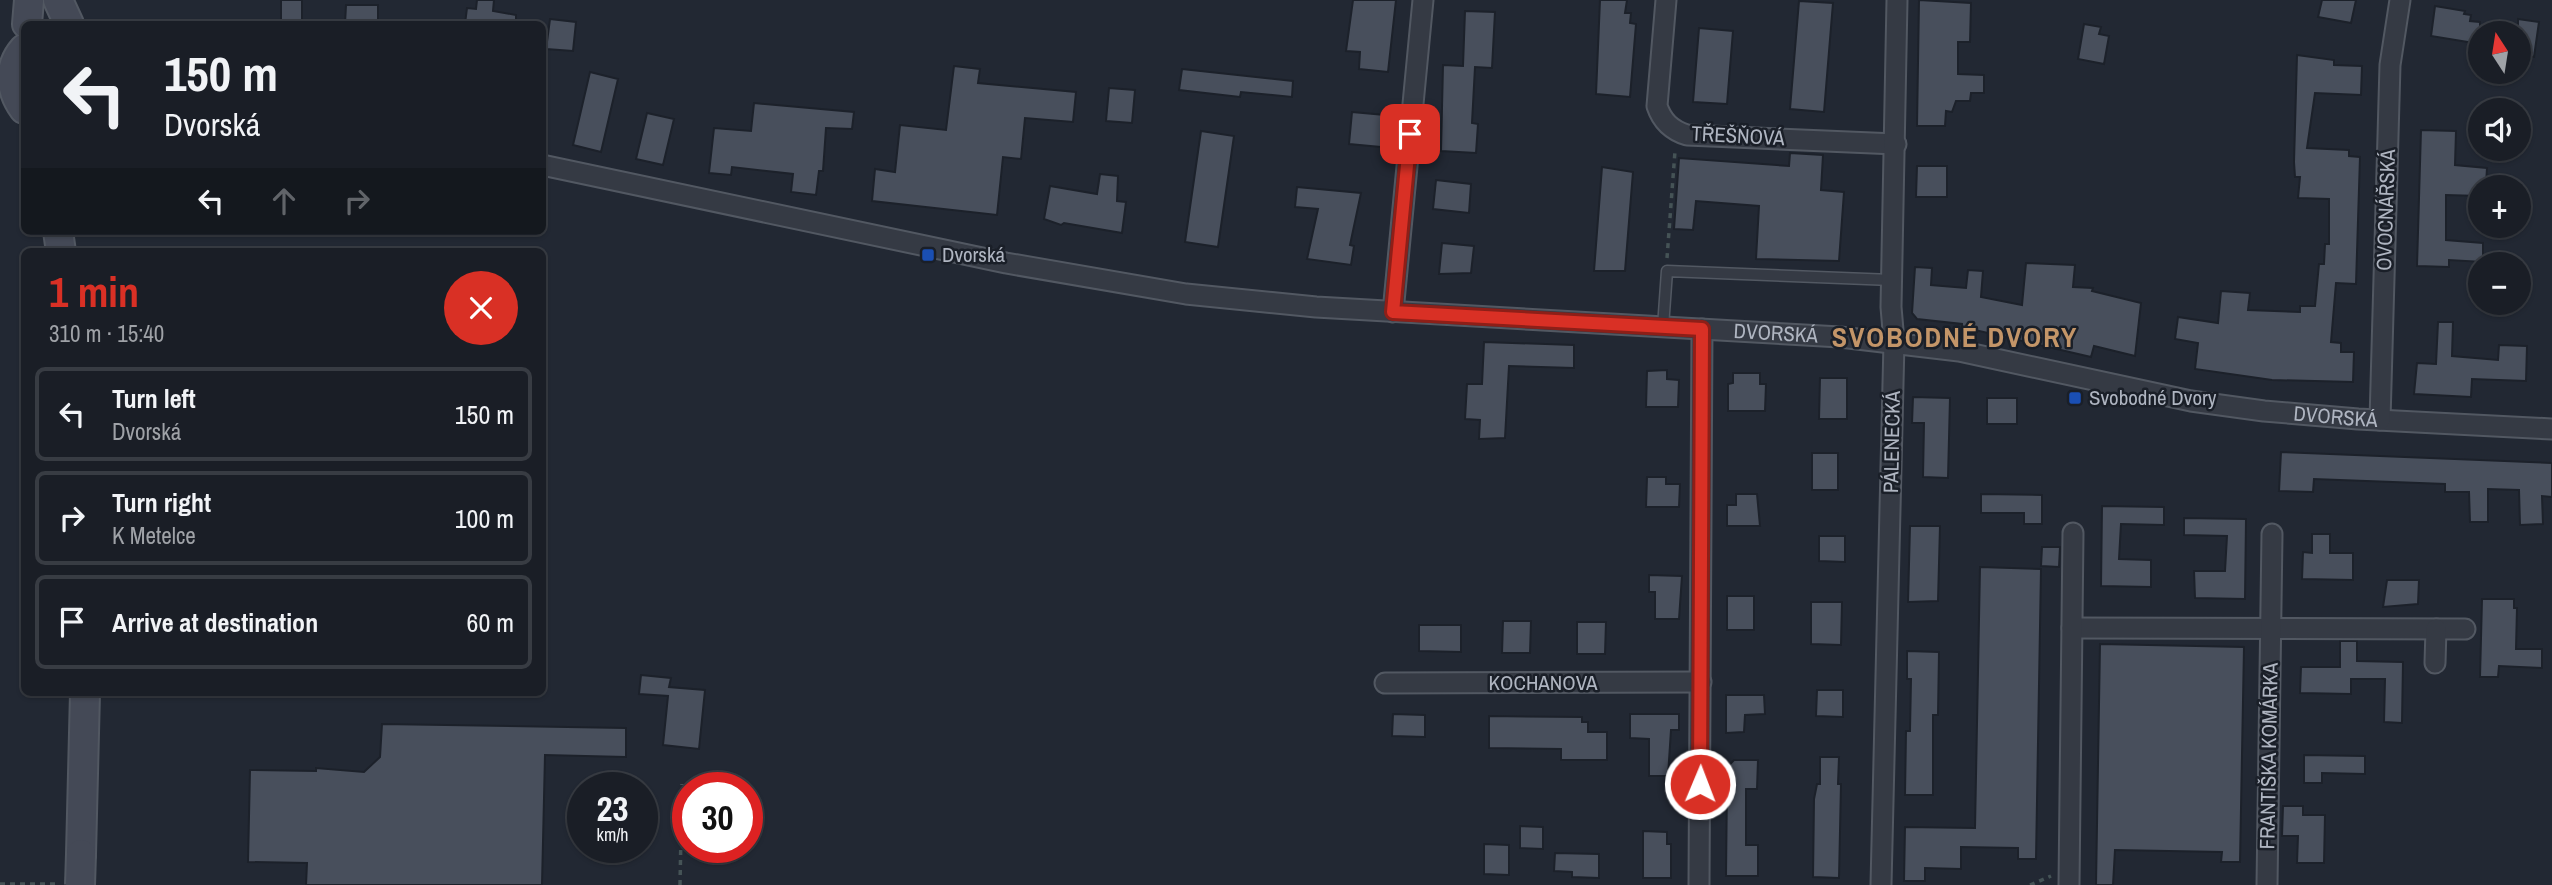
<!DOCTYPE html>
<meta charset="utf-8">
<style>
body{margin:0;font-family:"Archivo Narrow",sans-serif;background:#23272e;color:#f1f3f6;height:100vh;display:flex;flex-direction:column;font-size:26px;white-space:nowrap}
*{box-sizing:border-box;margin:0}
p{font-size:23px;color:#9fa2a7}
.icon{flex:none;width:38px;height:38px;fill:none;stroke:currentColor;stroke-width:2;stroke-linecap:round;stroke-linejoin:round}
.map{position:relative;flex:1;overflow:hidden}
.sheet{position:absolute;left:21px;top:248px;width:525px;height:448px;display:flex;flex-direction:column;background:#1a1e26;border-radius:10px;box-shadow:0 2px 5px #0004,0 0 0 2px #383c43}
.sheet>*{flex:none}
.top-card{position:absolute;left:21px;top:21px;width:525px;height:214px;border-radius:10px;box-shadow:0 2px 5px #0004,0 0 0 2px #383c43;background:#1a1e26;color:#f1f3f6;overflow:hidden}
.needle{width:46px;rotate:348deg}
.controls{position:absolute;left:2468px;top:21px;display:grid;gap:14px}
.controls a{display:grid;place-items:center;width:63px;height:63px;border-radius:50%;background:#1a1e26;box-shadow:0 2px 5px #0004,0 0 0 2px #383c43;font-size:35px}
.speed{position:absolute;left:567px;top:772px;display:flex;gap:14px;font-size:35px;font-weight:700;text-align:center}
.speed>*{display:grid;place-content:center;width:91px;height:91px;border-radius:50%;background:#1a1e26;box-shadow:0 2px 5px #0004,0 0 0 2px #383c43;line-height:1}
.speed small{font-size:18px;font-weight:400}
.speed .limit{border:10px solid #d22;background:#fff;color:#111}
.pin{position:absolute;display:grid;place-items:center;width:60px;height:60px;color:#fff;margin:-30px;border-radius:14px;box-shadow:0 4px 10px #0006}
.me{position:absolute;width:77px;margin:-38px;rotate:1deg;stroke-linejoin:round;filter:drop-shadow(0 0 5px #0008)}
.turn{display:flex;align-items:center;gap:24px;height:147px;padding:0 28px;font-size:32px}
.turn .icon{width:91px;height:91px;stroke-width:2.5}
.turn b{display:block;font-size:49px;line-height:60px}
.lanes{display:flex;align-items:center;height:66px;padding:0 28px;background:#0003;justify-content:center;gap:35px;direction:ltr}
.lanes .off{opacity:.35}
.round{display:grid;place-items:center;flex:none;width:74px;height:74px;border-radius:37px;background:#23272e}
.summary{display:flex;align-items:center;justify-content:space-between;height:119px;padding:0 28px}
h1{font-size:42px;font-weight:700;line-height:52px;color:#d93025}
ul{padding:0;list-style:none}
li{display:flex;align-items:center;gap:21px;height:94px;margin:0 14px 10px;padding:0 14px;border:4px solid #383c43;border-radius:10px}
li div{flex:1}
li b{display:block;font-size:26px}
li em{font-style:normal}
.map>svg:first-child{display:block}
.building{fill:#484f5c;stroke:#1c212a;stroke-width:2}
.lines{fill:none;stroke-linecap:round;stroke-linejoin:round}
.service-casing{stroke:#525862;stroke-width:13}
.minor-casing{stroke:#525862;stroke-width:23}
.secondary-casing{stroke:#525862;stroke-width:32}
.path{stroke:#455356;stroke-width:3.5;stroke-dasharray:5 5;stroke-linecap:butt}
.service{stroke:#353a44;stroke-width:10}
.minor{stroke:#353a44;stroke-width:19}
.secondary{stroke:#444956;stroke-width:28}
.secondary-bridge-casing{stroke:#525862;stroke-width:32;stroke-linecap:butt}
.secondary-bridge{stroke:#444956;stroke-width:28}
.route-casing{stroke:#8d1f18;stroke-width:18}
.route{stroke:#d93025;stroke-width:12}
.transit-dot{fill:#1a4fb4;stroke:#1a1f28;stroke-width:2.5}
.labels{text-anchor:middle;stroke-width:5;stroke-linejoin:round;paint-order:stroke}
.street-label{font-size:21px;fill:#afb5c1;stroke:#1a1f28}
.poi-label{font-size:21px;fill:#afb5c1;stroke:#1a1f28;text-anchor:start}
.district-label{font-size:28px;font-weight:bold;letter-spacing:2px;fill:#c39568;stroke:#1a1f28}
</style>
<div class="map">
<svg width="2552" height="885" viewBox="0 0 2552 885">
<rect width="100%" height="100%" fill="#222833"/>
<g class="building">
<rect x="281" y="0" width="21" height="24"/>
<path d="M477,0H494L493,11L516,15V24H465L467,8L476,9Z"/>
<path d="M1353,0H1396L1388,72L1359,69L1360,52L1346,51Z"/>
<path d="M1600,0H1627L1625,13H1631L1630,23L1636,24L1630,97L1596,94Z"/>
<path d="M1919,0L1971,3L1970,42H1958V74L1984,75V93H1971L1970,101H1956L1952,112L1946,111L1945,126H1917Z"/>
<path d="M2322,0H2356L2351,23L2318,17Z"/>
<path d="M1799,1L1833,3L1824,112L1790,109Z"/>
<path d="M346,5H378V24H345Z"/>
<path d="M2435,6L2465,11L2464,14L2471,15L2470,21L2480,22V44L2431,36Z"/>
<path d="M1465,11L1495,12L1492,68L1475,67L1472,123L1478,124L1476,153L1441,151L1443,65L1463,66Z"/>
<path d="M550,19L576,22L573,51L546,49Z"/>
<path d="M2518,19L2539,22L2534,57L2518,55Z"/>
<path d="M2084,24L2101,27L2099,34L2109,36L2104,64L2078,59Z"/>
<path d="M1699,28L1733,31L1727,104L1693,102Z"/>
<path d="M2297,55L2334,60V65L2362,66L2361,95L2315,93L2307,148L2349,150V156L2360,157L2356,284L2336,283L2331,342L2341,343V352H2354L2353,382L2272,380L2195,369L2198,343L2175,339L2178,317L2218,323L2221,291L2250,293L2248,310L2300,312V306H2315L2319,264H2324L2325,244H2329V199L2298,198L2300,177H2295L2294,162Z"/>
<path d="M954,66L980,69L978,83L1076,92L1073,122L1025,118L1021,159L1003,157L997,215L872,201L875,169L895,172L900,125L946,130Z"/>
<path d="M1182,69L1293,81L1292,97L1241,92L1240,97L1179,90Z"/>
<path d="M590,72L618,79L601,152L573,145Z"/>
<path d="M1109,88L1135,90L1132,123L1106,121Z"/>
<path d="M754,103L854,112L852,129L826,128L823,171H819L816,195L791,192L793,174L732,167L731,175L709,173L714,128L751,131Z"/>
<path d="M1352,112L1385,115L1381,147L1349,144Z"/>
<path d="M647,113L674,119L663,165L636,159Z"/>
<path d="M2421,130L2456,131L2455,165L2487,168L2486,185H2480V196L2446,195V240L2483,243V262L2449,260V267L2417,266Z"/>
<path d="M1201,131L1234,136L1218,247L1185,242Z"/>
<path d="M1790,153L1823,155L1821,190L1844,192L1839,261L1756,259L1759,206L1696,201L1693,230L1674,229L1679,158L1789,166Z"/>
<path d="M1917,166H1947V197H1916Z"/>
<path d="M1602,167L1633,172L1625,271H1594Z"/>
<path d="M1100,174L1118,176L1117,201L1126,202L1122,233L1064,223L1061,225L1044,219L1050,186L1097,194Z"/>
<path d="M1436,180L1471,184L1469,213L1433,209Z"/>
<path d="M1297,187L1361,193L1350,245L1354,246L1351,265L1307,259L1318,209L1295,207Z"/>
<path d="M1442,243L1474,246L1471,273L1439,274Z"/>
<path d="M2026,263L2075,265L2073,287L2093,288L2092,291L2141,303L2135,356L2094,346L2091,357L1962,327V324L1917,319L1912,313L1915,267L1932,268L1931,285L1966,288L1968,270L1983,271L1981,297L2022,305Z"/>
<path d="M2438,322H2453L2452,356L2498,360L2499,345L2527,346L2526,381L2472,379L2471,397L2414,394L2417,363L2436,364Z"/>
<path d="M1484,342L1574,345V368L1509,366L1505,438L1479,439L1480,420L1465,419L1467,384H1482Z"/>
<path d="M1667,370V379L1679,380L1678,407H1646L1647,371Z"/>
<path d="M1733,373H1760V384H1766L1765,411H1728V384L1733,383Z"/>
<path d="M1820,378H1847V419H1819Z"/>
<path d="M1913,397L1950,398L1948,478L1923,477L1924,423H1912Z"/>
<rect x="1987" y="398" width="30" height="26"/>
<path d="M2281,452L2552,463V497L2542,496L2543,524L2520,525L2519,490L2488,489V522H2470L2469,492H2445V484L2314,479L2313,492L2279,491Z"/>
<rect x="1812" y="453" width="26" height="37"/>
<path d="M1647,477H1666V484H1680L1679,507H1646Z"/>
<path d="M1736,494H1757L1760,526H1727V505H1736Z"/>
<path d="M1981,494L2042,495V524H2024V513H1981Z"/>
<path d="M2102,506L2164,507V525L2121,524L2119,559L2151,560V587L2101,586Z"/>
<path d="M2184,518L2246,519L2245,599L2195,598L2194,571H2225L2227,536L2184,535Z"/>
<path d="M1910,526H1940L1938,601L1908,602Z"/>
<path d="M2312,534H2330V553H2353V580L2302,579L2303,552L2312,553Z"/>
<path d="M1819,536H1845V562L1819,561Z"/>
<path d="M2042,547H2060L2059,567L2041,566Z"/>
<path d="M1980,567L2041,569L2036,859H2018V848L1961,847V869L1925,868V881H1904L1905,827L1975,828Z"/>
<path d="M1649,575L1682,576L1679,619H1655V592H1649Z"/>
<path d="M2387,580H2419L2418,604L2383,607Z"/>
<rect x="1727" y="596" width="27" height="34"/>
<path d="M2482,599H2514V608H2517L2516,649H2542V668L2499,666L2498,677H2480Z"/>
<path d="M1811,602H1842L1841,645L1811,644Z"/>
<path d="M1503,621H1531L1530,653H1502Z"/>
<path d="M1577,622H1606L1605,654H1577Z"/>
<path d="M1419,625H1461V652L1419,651Z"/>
<path d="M2340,641H2357V661L2403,662L2402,723L2384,722L2385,679H2351V694L2300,693L2301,667H2340Z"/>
<path d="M2100,644L2244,647L2240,862H2221L2222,852L2115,850L2113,885H2096Z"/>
<path d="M1907,651L1939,652L1938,715H1933V795H1905L1906,731H1910L1911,679H1907Z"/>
<path d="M641,675L671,678L669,687L705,690L699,749L663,745L668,696L639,694Z"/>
<path d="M1817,690H1843V717L1816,716Z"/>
<path d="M1726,695H1764L1765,714L1745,715L1744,732L1726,733Z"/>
<path d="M1393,714L1425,715V737L1392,736Z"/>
<path d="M1630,714H1679V730H1671L1668,776H1649V739L1630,738Z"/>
<path d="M1489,716L1582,717V722H1588V732H1607V760H1561V749L1489,748Z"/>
<path d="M382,724L626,728V757L545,755L542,885H306L307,863L248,862L250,770L316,771V768L364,772L380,757Z"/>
<path d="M2304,755L2365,756V774L2322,773V783H2304Z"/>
<path d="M1820,757H1839L1838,784H1841L1839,878L1813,877L1814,799L1817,784H1820Z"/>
<path d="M1734,760H1758L1757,789H1746V845H1758V876H1726L1727,781L1721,774Z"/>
<path d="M2283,806H2303V815H2325L2324,863H2297L2298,836H2282Z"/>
<path d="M1520,826L1543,827V849L1520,848Z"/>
<path d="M1643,831L1667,832V844H1671V878H1643Z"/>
<path d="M1484,844L1509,845V875L1484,874Z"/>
<path d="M1555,853L1599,854V878L1572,877V872L1554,871Z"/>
</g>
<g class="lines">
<g class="service-casing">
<path id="service" d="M1663,327L1667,271L1892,280"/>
</g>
<g class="minor-casing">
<g id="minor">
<path d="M1666,0L1657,106C1662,121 1671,130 1687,135L1896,144"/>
<path id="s1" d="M542,165L1006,263L1186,294L1316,307L1840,337L1959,351L2191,401L2264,411L2358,419L2552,429"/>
<path d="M1393,312L1423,0"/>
<path d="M2380,420L2390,65L2400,0"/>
<path d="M2072,628L2465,629"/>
<path d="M2435,663L2436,629"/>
<path d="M1385,683L1701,682"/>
<path d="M1699,885L1702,329"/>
<path d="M1881,885L1894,342L1891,307L1897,0"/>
<path d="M2069,885L2073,533"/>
<path d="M2267,885L2272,534"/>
</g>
</g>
<g class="secondary-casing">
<g id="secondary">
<path d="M58,0L69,24"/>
<path d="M27,24L29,0"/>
<path d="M24,49C8,67 10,90 24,109"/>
<path d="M58,231L61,252"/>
<path d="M81,854L85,693"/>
</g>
</g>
<g class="path">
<path d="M1667,258L1675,151"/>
<path d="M0,884H57"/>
<path d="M680,885L682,784"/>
<path d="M2030,885L2051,876"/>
</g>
<use href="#service" class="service"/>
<use href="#minor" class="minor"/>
<use href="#secondary" class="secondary"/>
<g class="secondary-bridge-casing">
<path id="secondary-bridge" d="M80,885L81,854"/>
</g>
<use href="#secondary-bridge" class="secondary-bridge"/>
</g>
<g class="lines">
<g class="route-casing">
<path id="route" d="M1410,134L1393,312L1702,329L1700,784"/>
</g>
<use href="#route" class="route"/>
</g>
<g class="transit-dot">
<rect x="921" y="248" width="14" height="14" rx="3.5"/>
<rect x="2068" y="391" width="14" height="14" rx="3.5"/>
</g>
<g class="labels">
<g class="street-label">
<text transform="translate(1738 136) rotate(3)" y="7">TŘEŠŇOVÁ</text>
<text transform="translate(2386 210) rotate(-88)" y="7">OVOCNÁŘSKÁ</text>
<text dy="7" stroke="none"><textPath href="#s1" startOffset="1248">DVORSKÁ</textPath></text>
<text dy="7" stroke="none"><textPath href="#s1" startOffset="1815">DVORSKÁ</textPath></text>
<text transform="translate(1892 442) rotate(-89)" y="7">PÁLENECKÁ</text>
<text x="1543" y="690">KOCHANOVA</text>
<text transform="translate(2269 756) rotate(-89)" y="7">FRANTIŠKA KOMÁRKA</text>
</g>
<g class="poi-label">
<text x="942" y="262">Dvorská</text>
<text x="2089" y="405">Svobodné Dvory</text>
</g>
<g class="district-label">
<text x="1955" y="347">SVOBODNÉ DVORY</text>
</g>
</g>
</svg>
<div class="controls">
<a><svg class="needle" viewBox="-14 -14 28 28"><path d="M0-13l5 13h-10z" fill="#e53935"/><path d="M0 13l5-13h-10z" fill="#9fa2a7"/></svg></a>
<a><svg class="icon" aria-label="sound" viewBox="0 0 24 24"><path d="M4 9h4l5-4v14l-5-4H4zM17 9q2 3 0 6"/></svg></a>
<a>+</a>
<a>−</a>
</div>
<div class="speed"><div>23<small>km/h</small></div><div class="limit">30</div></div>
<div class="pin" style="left:1410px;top:134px;background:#d93025"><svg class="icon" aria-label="arrive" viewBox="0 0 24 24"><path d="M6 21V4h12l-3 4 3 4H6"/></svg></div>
<svg class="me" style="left:1700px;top:784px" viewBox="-20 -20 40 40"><circle r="17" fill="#d93025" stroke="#fff" stroke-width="3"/><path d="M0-11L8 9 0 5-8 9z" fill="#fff"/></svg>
<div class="top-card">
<div class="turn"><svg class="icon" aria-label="left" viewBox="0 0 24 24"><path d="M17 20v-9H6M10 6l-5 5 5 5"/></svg><div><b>150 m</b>Dvorská</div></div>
<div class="lanes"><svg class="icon" aria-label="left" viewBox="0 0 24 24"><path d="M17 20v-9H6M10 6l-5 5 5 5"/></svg><svg class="icon off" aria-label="ahead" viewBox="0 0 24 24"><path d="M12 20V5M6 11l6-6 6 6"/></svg><svg class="icon off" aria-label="right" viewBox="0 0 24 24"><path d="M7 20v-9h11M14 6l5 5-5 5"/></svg></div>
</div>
<section class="sheet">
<div class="summary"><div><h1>1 min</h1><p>310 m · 15:40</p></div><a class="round" style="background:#d93025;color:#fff"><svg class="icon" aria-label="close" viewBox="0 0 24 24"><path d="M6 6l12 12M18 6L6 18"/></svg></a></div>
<ul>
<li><svg class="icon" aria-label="left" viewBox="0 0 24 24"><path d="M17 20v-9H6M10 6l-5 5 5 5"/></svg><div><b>Turn left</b><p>Dvorská</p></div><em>150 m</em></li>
<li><svg class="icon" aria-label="right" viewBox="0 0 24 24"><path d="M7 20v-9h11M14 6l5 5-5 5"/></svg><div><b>Turn right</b><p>K Metelce</p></div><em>100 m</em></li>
<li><svg class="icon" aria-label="arrive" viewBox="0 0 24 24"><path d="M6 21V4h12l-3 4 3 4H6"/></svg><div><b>Arrive at destination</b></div><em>60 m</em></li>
</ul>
</section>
</div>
